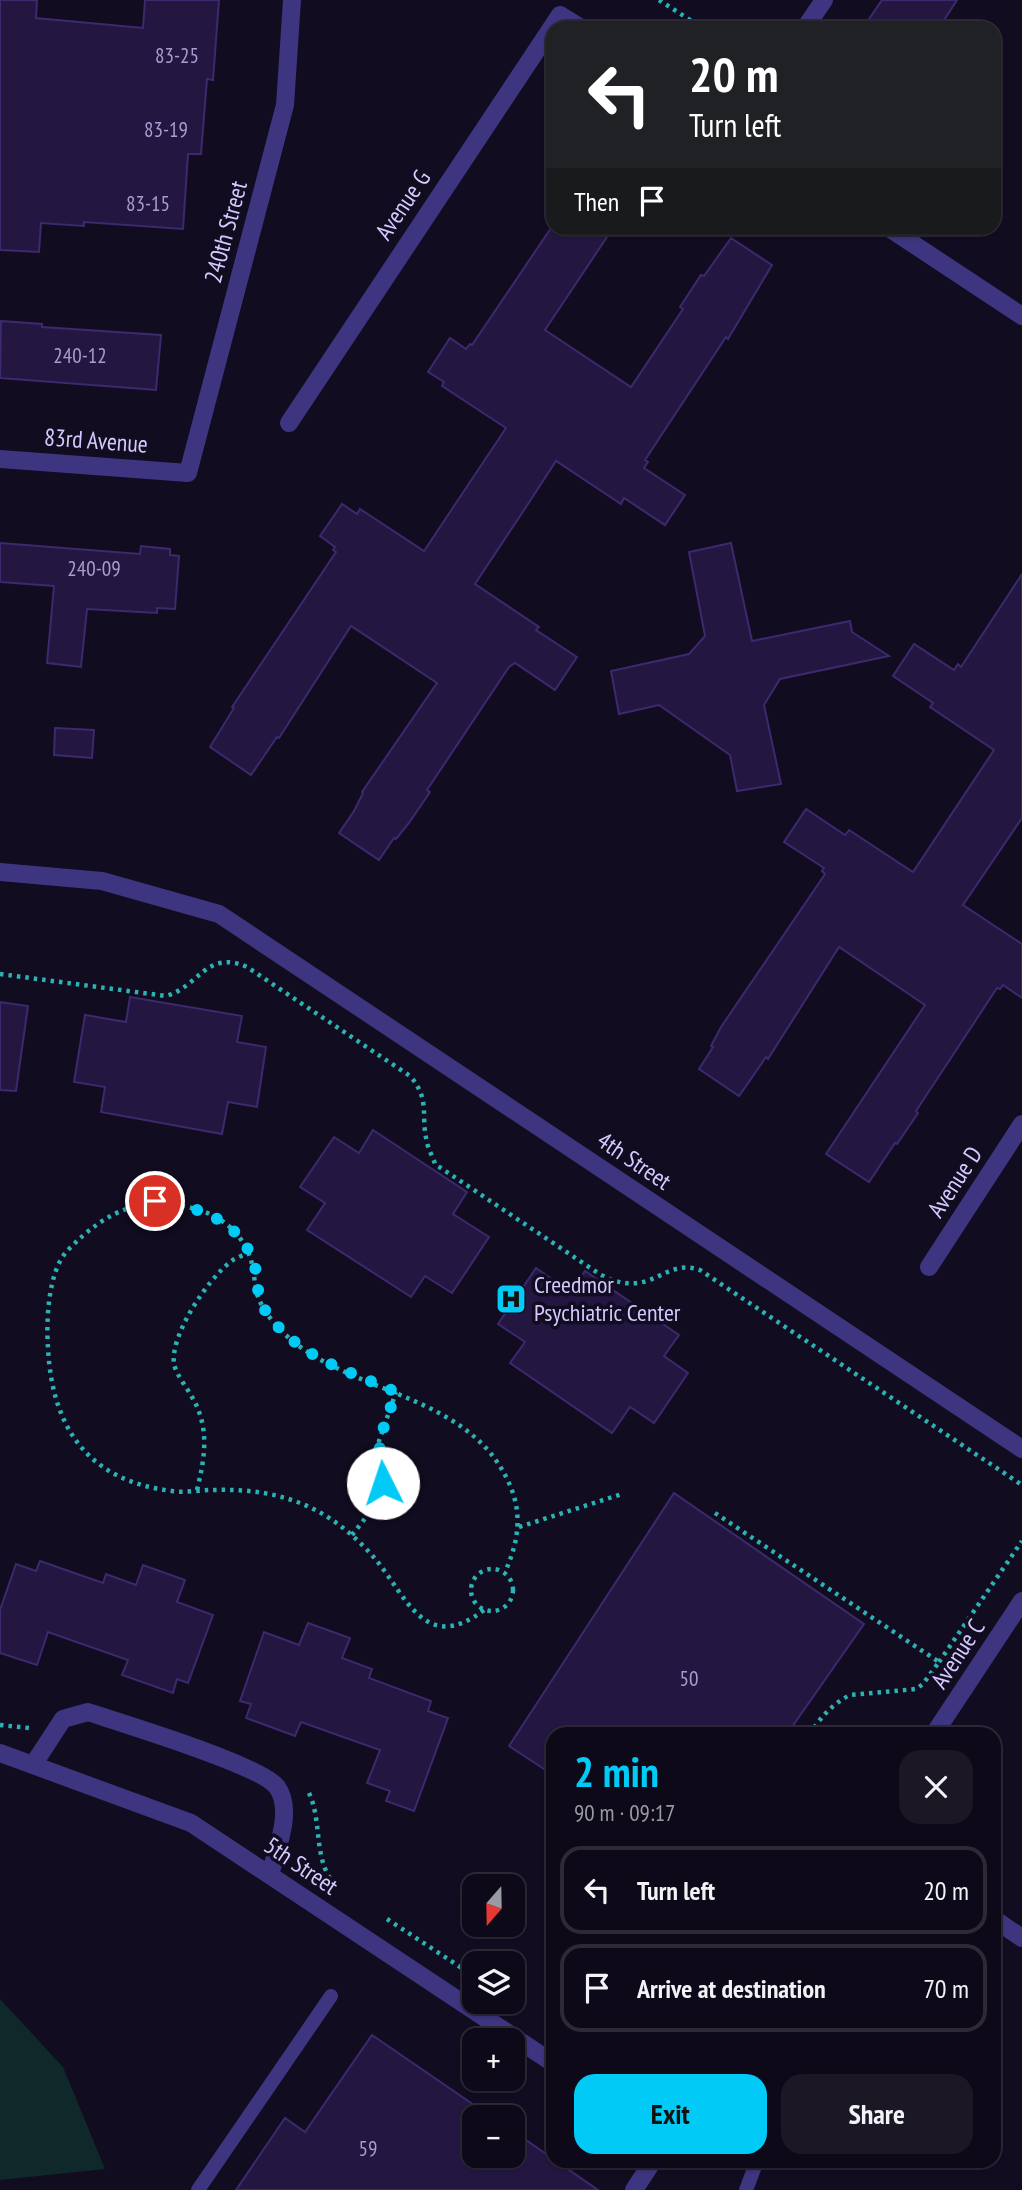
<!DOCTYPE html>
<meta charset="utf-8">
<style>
body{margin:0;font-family:"PT Sans Narrow",sans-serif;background:#1b1725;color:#f1f3f6;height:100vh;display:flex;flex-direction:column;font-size:26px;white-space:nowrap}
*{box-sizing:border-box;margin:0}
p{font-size:23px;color:#9a9aa2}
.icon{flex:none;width:38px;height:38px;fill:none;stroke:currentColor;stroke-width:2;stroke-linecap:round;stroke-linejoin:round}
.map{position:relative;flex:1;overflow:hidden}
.details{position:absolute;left:546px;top:1727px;width:455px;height:441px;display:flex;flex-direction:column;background:#0d0918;border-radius:21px;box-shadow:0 2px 5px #0004,0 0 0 2px #2d2a37}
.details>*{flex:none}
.guide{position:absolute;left:546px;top:21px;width:455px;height:214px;border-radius:21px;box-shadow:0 2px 5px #0004,0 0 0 2px #2d2a37;background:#202124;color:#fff;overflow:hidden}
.needle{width:46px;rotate:200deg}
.tools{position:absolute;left:462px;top:1874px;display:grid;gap:14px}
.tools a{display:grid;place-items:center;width:63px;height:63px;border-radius:14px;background:#0d0918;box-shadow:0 2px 5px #0004,0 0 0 2px #2d2a37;font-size:35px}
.pin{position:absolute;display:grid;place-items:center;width:60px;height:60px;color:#fff;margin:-30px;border:4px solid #fff;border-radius:50%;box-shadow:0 2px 7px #0007}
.me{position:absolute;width:77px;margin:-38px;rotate:356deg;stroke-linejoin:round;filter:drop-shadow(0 0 5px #0008)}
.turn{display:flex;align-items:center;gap:24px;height:147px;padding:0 28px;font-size:32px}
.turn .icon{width:91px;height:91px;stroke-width:2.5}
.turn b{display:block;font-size:49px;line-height:60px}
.then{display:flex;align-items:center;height:66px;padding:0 28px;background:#0003;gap:14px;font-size:26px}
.round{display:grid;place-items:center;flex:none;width:74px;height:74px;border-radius:21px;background:#1b1725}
.head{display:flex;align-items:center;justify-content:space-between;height:119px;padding:0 28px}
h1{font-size:42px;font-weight:700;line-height:52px;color:#00caf5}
.action{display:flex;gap:14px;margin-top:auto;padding:14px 28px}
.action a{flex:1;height:80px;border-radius:21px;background:#00caf5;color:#111;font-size:28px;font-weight:700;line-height:80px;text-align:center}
.action a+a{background:#1b1725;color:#f1f3f6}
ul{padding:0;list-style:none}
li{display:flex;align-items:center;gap:21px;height:88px;margin:0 14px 10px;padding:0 14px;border:4px solid #2d2a37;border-radius:21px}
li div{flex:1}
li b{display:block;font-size:26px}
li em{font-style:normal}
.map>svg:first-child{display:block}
.green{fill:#0f292a}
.building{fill:#231741;stroke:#3c296e;stroke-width:2}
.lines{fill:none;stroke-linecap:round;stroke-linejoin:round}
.path{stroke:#2ab2b4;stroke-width:4.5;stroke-dasharray:3.5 5;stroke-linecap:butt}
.lane{stroke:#3e3580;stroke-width:14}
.street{stroke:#3e3580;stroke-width:18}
.route{stroke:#00caf5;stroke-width:12;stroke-dasharray:0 21.6}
.labels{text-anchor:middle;stroke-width:7;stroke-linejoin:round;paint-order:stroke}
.number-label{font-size:21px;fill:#a89dd0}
.street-label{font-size:24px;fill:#d4caff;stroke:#110c20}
.poi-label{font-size:24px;fill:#d4caff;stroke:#110c20;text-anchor:start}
</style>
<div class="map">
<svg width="1022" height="2190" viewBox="0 0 1022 2190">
<rect width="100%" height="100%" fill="#110c20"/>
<path class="green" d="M0,1999L63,2067L105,2169L0,2180Z"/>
<g class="building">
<path d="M0,0H37L36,18L143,28L145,0H219L213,80L207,79L201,154H188L183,229L84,222V226L41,223L39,252L0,250Z"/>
<path d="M882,0H957L939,28H863Z"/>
<path d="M551,228H613L545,330L631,387L683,309L680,307L701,275L704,276L731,238L772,265L728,339L726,337L645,460L648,462L644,468L685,495L665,525L624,498L621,504L556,461L528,504L475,584L539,627L536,630L577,657L555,690L515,663L509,667L427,790L430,792L409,823L396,839L394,838L379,860L339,833L354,811L363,793L362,792L437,683L351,626L279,738L277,737L251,775L210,747L234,708L232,707L336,552L333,550L335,547L320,536L342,504L357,514L360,509L424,551L506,428L442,386L444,382L428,372L450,338L466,349L470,344L472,345Z"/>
<path d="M1,321L42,324V327L161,335L156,390L0,378Z"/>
<path d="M0,543L140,554L141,546L170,549V555L179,556L175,609L157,608V613L87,609L81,667L47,663L54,586L0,582Z"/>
<path d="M731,543L752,641L850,621L852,632L889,656L780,679L764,705L781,784L737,791L730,755L659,705L619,714L611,671L689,654L705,636L689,552Z"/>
<path d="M1022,574V818L963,905L1022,944V998L1003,985L1000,989L997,988L916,1111L918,1113L897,1144L895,1143L869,1182L826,1154L925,1005L839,947L768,1059L766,1057L739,1096L699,1069L713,1047L711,1046L721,1027L825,874L822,871L824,868L784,842L806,809L845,835L849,830L913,872L994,750L930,707L933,703L893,676L914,644L954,670L958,664L961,667Z"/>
<path d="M55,728L94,730L92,758L54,755Z"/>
<path d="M130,997L242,1016L237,1042L266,1047L257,1107L228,1102L222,1134L101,1112L105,1087L74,1082L85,1015L126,1022Z"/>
<path d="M0,1002L28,1006L16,1091L0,1090Z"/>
<path d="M373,1130L467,1192L453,1214L489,1237L452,1293L425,1276L411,1297L307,1230L325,1203L300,1187L334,1137L359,1153Z"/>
<path d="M536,1268L571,1292L585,1271L679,1335L664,1356L688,1373L654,1423L630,1407L612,1433L510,1363L525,1342L498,1324Z"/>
<path d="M674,1493L864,1624L787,1734H553V1775L509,1746Z"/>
<path d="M40,1561L103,1583L106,1574L136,1585L143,1565L185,1580L177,1602L213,1615L188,1683L177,1679L173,1693L122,1675L128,1660L48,1632L37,1665L0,1653V1610L16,1564L36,1571Z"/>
<path d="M308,1623L350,1638L342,1658L372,1669L369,1678L431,1701L428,1711L448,1718L414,1811L386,1801L390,1791L367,1783L380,1750L301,1722L295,1736L246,1718L251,1704L240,1701L264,1632L299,1645Z"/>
<path d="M372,2035L493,2118H474V2156H513V2131L598,2190H236L285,2118L305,2132Z"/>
</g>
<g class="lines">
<g class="path">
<path d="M659,0L701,27"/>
<path d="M0,974L166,996C199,987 206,949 247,967L410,1076C431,1100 420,1115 427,1142C428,1149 433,1157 435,1164L601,1275C652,1301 663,1257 700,1270L1022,1485"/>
<path d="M197,1490C205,1457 210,1428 192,1397C187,1388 176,1374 174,1364C170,1335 207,1281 229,1263C234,1258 242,1256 248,1253"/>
<path d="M715,1513L939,1662L923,1684L916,1689L850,1695C832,1704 820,1718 810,1734"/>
<path d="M519,1527L622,1494"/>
<path d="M352,1535L374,1507L383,1483L379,1441L396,1392"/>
<circle cx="492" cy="1590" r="21"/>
<path d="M484,1610C425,1655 407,1597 376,1560C356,1536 329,1514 300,1503C272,1492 243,1489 213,1490C200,1490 185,1493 172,1491C88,1481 52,1428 48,1348C46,1321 48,1270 68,1250C109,1208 146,1193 202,1211C215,1215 233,1227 240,1238C254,1259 252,1267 256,1289C259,1309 280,1331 295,1343C362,1395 469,1397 508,1481C523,1512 519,1541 505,1572"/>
<path d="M939,1662L1022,1541"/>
<path d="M0,1725L29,1728"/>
<path d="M309,1793C323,1823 312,1859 336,1887"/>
<path d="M548,1793L553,1796"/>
<path d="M387,1919L474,1976"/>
</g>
<g class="lane">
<path d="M198,2190L331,1996"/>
<path d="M746,2190L757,2161"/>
</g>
<g class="street">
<path d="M805,28L824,0"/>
<path d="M889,228L1022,316"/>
<path d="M289,423L560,15L581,28"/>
<path d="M0,459L188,473L285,105L292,0"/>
<path d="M0,872L102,881L219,914L1022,1449"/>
<path d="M929,1267L1022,1124"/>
<path d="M934,1734L1022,1601"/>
<path d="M0,1753L191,1823L553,2063"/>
<path d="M33,1765L63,1719L88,1712C121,1723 261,1765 277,1787C294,1810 276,1851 270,1875"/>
<path d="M994,1919L1022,1938"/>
<path d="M634,2190L653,2161"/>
</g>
</g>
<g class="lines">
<path class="route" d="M155,1201C196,1205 243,1221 255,1267C260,1287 254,1297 270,1317C302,1359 350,1371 396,1392L379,1441L383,1483"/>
</g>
<defs>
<g id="hospital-square" transform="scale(1.575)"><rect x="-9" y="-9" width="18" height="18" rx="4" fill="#00caf5" stroke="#110c20"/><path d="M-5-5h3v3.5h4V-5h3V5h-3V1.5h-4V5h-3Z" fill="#111"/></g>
</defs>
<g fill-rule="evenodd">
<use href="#hospital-square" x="511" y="1299"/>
</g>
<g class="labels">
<g class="number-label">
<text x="177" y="63">83-25</text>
<text x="166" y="137">83-19</text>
<text x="148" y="211">83-15</text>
<text x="80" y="363">240-12</text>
<text x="94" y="576">240-09</text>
<text x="689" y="1686">50</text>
<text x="368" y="2156">59</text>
</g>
<g class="street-label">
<text transform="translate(403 205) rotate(-56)" y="8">Avenue G</text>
<text transform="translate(226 232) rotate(-75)" y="8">240th Street</text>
<text transform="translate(96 441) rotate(4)" y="8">83rd Avenue</text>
<text transform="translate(634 1161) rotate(34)" y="8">4th Street</text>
<text transform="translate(955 1182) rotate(-57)" y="8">Avenue D</text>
<text transform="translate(958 1654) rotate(-57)" y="8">Avenue C</text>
<text transform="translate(301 1866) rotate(34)" y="8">5th Street</text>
</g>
<g class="poi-label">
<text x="534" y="1293">Creedmor<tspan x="534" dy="28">Psychiatric Center</tspan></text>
</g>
</g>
</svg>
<div class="tools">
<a><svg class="needle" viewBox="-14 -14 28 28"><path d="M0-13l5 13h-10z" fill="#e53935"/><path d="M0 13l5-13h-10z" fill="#9a9aa2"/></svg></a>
<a><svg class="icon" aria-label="layers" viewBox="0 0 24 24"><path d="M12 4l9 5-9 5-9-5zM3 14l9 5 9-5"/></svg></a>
<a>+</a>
<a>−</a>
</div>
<div class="pin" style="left:155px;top:1201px;background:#d93025"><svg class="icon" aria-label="arrive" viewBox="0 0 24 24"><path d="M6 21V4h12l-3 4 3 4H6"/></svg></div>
<svg class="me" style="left:383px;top:1483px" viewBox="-20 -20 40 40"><circle r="19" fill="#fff"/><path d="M0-13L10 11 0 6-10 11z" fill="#00caf5"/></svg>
<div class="guide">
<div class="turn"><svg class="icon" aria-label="left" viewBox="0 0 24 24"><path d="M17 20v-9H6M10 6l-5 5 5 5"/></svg><div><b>20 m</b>Turn left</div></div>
<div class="then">Then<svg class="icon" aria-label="arrive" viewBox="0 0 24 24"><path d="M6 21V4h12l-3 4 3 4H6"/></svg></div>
</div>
<section class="details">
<div class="head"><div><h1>2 min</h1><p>90 m · 09:17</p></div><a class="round"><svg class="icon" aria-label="close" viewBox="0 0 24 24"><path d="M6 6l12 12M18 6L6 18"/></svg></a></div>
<ul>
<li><svg class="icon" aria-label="left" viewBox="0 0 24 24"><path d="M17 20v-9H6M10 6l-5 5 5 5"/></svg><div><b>Turn left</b></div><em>20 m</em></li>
<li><svg class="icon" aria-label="arrive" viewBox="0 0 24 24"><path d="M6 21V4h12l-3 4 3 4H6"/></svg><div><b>Arrive at destination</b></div><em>70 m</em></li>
</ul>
<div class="action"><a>Exit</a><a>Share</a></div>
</section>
</div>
